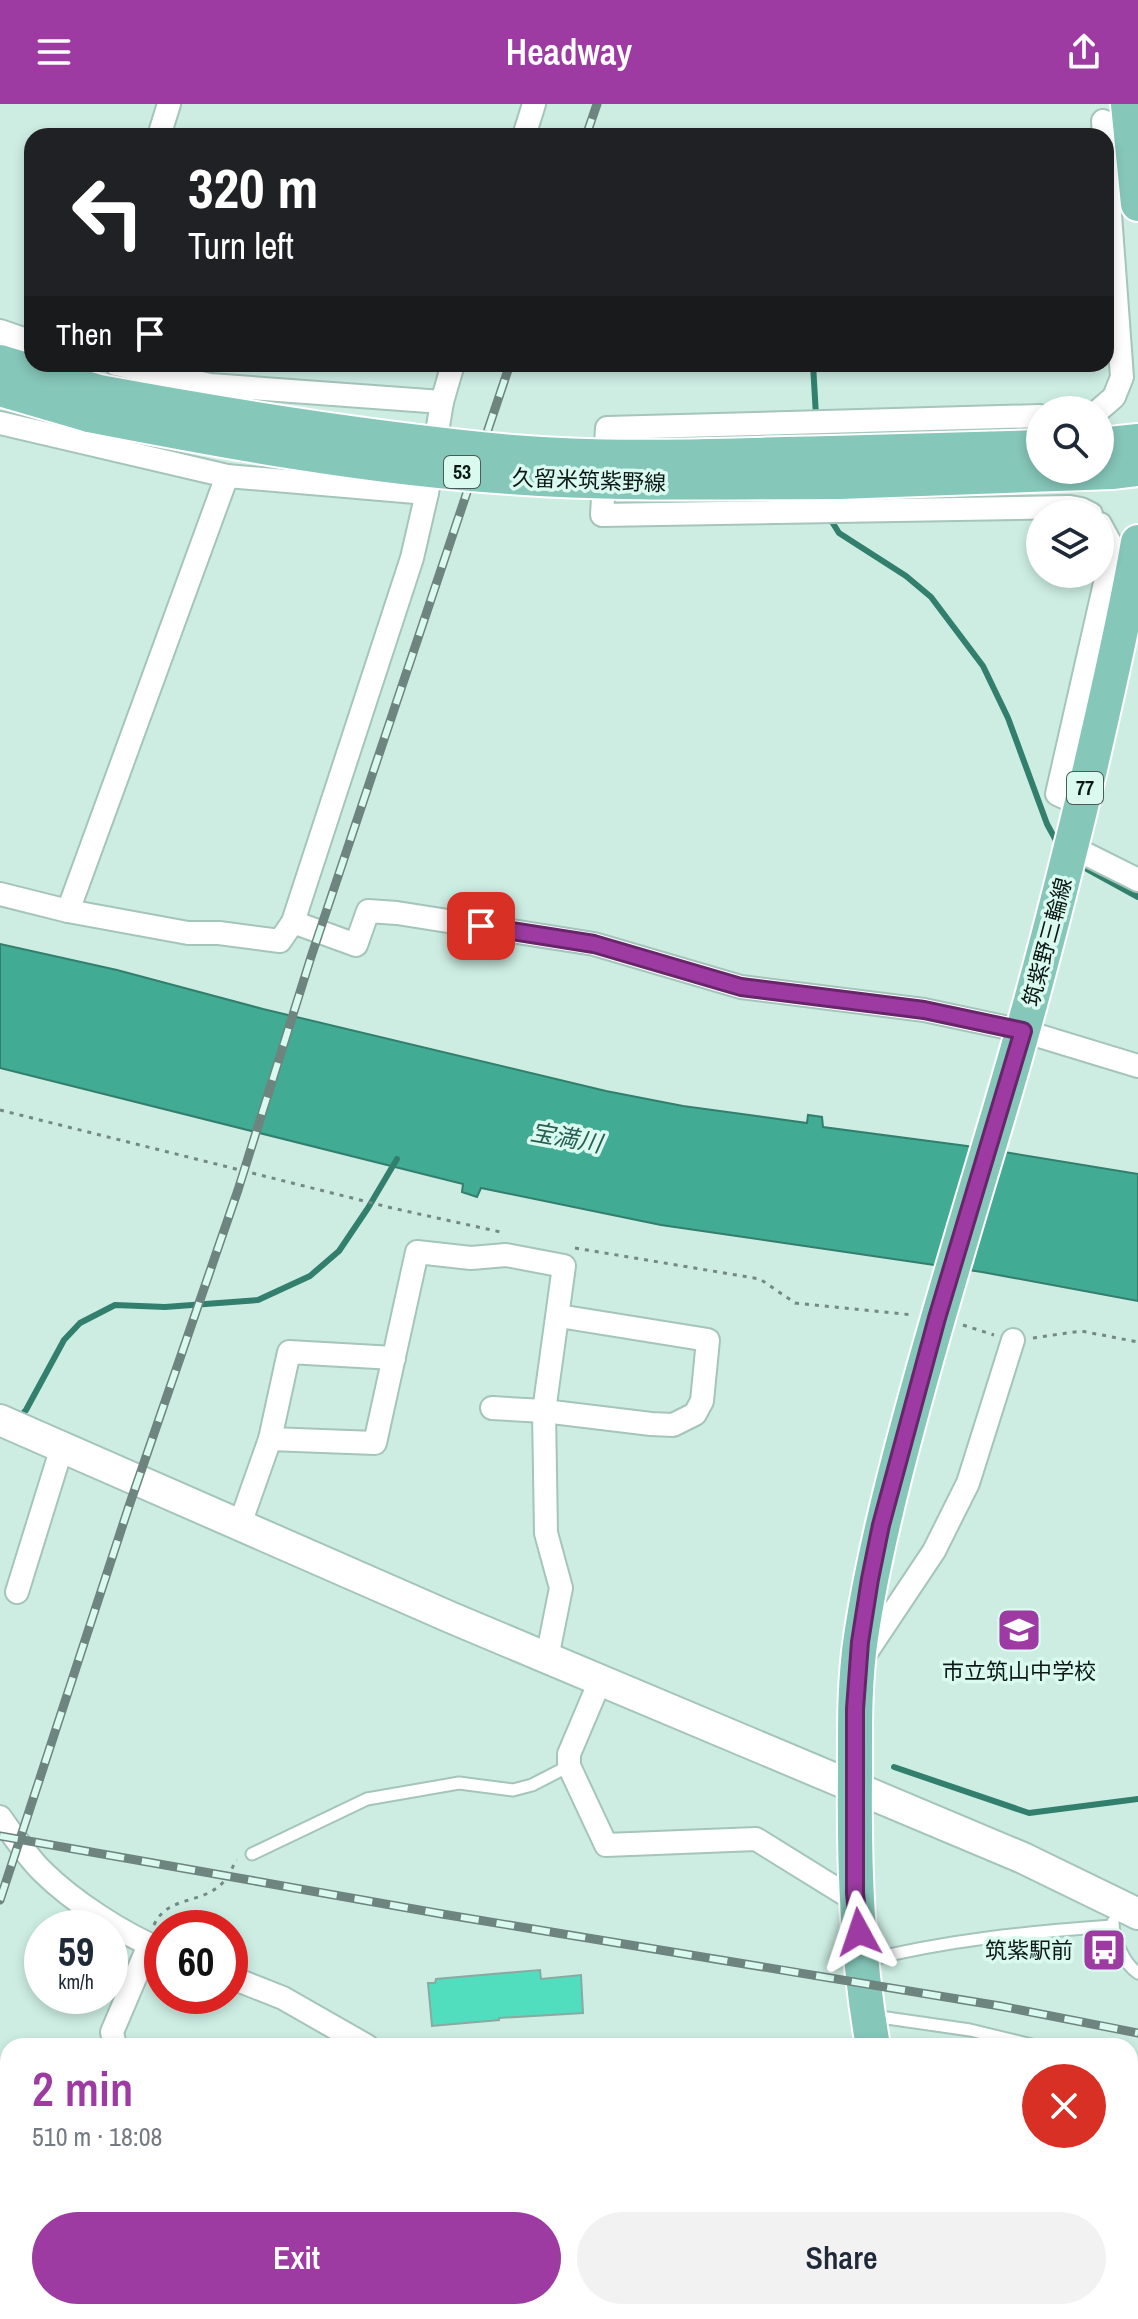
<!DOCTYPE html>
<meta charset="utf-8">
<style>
body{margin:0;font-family:"Archivo Narrow","Noto Sans JP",sans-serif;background:#f2f2f3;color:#1f2937;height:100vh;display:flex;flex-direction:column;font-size:30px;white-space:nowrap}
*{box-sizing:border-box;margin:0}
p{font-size:26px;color:#747a83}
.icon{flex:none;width:44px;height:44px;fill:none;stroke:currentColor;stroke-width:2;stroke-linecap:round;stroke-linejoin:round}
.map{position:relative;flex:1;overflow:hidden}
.sheet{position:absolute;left:0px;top:1934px;width:1138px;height:282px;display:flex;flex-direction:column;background:#fff;border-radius:24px 24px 0 0;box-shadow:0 4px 12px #0003}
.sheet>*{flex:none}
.top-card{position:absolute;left:24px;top:24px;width:1090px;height:244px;border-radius:24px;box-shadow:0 4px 12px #0003;background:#202124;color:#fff;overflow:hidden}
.controls{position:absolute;left:1026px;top:292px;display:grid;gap:16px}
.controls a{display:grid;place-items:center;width:88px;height:88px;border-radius:50%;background:#fff;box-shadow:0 4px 12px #0003;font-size:40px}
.speed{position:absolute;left:24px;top:1806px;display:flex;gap:16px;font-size:40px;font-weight:700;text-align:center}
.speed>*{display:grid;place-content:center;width:104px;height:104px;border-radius:50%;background:#fff;box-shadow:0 4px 12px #0003;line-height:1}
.speed small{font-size:20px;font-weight:400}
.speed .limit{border:12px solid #d22;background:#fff;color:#111}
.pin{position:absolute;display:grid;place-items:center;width:68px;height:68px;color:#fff;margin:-34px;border-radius:16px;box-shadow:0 4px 12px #0006}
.me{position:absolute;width:88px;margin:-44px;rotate:355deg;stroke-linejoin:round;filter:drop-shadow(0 0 6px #0008)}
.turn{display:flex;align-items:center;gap:28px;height:168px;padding:0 32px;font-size:36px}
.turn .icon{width:104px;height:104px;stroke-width:2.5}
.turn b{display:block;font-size:56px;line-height:68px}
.then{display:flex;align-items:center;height:76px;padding:0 32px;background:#0003;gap:16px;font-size:30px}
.round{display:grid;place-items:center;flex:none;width:84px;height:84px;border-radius:42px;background:#f2f2f3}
.head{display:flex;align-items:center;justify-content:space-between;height:136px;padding:0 32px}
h1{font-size:48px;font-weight:600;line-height:60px;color:#9d3ba2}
.action{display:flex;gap:16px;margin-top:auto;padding:16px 32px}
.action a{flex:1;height:92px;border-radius:48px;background:#9d3ba2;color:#fff;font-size:32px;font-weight:600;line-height:92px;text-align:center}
.action a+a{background:#f2f2f3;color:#1f2937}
header{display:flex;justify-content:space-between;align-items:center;height:104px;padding:0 32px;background:#9d3ba2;color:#fff;font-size:36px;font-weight:600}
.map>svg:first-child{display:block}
.water{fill:#42ab93;stroke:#327f6d;stroke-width:2}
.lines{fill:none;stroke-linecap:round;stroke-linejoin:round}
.stream{stroke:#327f6d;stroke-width:6}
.building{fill:#51debf;stroke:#8ba9a0;stroke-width:2}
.lane-casing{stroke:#a5c4bb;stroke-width:15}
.street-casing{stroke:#a5c4bb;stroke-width:26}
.secondary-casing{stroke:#a5c4bb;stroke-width:34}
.primary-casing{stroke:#fff;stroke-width:38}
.path{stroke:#738983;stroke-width:3;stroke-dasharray:4 6;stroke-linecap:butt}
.lane{stroke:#fff;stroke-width:11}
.street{stroke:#fff;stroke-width:22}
.secondary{stroke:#fff;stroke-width:30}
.primary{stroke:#85c7b9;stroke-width:34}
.rail-casing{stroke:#6e847e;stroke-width:9}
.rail{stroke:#dafaf0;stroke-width:6;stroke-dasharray:18;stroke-linecap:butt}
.primary-bridge-casing{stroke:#fff;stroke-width:38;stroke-linecap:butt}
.primary-bridge{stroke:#85c7b9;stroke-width:34}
.route-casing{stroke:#662669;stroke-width:20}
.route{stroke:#9d3ba2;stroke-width:14}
.labels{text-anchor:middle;stroke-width:7;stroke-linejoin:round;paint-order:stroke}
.shield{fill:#dafaf0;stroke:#4a5c57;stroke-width:2}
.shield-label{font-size:20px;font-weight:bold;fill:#0c1815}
.street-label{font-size:22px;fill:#0c1815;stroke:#dafaf0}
.poi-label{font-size:22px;fill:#0c1815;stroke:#dafaf0}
.water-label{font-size:24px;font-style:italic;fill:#265f51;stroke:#dafaf0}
</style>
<header><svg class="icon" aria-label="menu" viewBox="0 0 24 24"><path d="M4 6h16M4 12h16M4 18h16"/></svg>Headway<svg class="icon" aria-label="share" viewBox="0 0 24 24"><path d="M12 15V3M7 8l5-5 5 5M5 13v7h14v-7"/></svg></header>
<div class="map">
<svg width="1138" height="2215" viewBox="0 0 1138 2215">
<rect width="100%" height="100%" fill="#cdede3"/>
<path class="water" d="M0,840L117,866L263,905L606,987L683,1002L807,1019L808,1011L822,1013L823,1023L967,1042L1138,1070V1197L982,1168L661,1121L481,1084L477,1093L462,1088L463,1080L0,964Z"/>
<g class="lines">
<g class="stream">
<path d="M813,260L816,312"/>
<path d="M829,413L839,429L906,472L931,493L983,562L1008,614L1047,720L1059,742"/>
<path d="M1078,760L1138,793"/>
<path d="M19,1314L26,1306L64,1236L80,1219L115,1201L165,1203L258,1196L310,1172L339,1147L368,1104L397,1055"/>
<path d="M894,1663L1029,1709L1138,1695"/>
</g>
</g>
<g class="building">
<path d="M110,1851L127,1855L120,1873L110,1870Z"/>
<path d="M540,1866L541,1875L581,1871L583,1909L499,1914V1916L432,1922L428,1879H435L436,1875Z"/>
</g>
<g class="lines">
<g class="lane-casing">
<g id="lane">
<path d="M252,1750L367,1695L459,1679L513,1686L532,1681L569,1662"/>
<path d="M1113,1818C1113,1834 1124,1860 1138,1869"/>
<path d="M864,1857C946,1836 1028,1828 1112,1822"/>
<path d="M873,1912L970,1926L1036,1942"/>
</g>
</g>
<g class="street-casing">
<g id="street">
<path d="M159,32L169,0"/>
<path d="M524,32L534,0"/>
<path d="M1104,32L1103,17L1138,33"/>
<path d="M0,227L32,238"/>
<path d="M116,260L210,281L442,298"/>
<path d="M1099,306L1114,293L1122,273L1106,56"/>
<path d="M1040,312L607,324L602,411L1070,403L1081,405L1091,410"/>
<path d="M0,319L227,372L427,389"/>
<path d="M1081,701L1057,690L1113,444L1100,420"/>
<path d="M1072,743L1138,776"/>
<path d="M0,790L68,807L188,829H219L280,837L293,818L412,454L427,389L442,298L453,260"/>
<path d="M68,807L227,372"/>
<path d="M293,818L356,841L368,807L397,809L594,840L741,883L924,906L1023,927L1138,962"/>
<path d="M492,1304L544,1307L651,1320L673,1321L695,1310L702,1297L708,1236L559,1212"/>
<path d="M270,1335L375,1339L417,1148L471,1154L506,1151L564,1162L544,1307L546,1429L561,1484L547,1554"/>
<path d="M240,1420L270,1335L289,1248L394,1254"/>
<path d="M17,1488L62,1343"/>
<path d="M862,1555L934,1447L968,1379L1013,1236"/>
<path d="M597,1584L569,1650V1662L606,1741L756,1735L856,1797"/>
<path d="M0,1713C13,1731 26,1751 42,1767C72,1797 123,1830 162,1846"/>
<path d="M230,1873L283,1894L367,1942"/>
<path d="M115,1942L112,1928L149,1841"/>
<path d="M731,2208L735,2215"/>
<path d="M297,2215L305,2208"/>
<path d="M510,2215L529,2208"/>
<path d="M1035,2215L1037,2208"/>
</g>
</g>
<g class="secondary-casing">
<path id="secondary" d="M0,1316L452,1514L1023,1754L1138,1810"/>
</g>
<g class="primary-casing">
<g id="primary">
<path d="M1128,0L1138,100"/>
<path d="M0,258L99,288"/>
<path d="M0,285L89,311"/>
<path d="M1100,341L1138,337"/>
<path d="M832,349L1040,343"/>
<path d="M839,378L1112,368L1138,365"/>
<path d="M873,1942C857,1853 854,1763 855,1672C855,1626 854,1579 861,1533C872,1459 890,1387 910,1314C938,1210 970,1106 1001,1002C1034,891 1063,778 1090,665C1107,590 1125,515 1138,438"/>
<path d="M927,2208L929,2215"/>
</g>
</g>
<g class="path">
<path d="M0,1006L392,1104L505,1129"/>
<path d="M575,1144L760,1175L795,1199L913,1211"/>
<path d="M963,1221L994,1231"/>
<path d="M1033,1234L1081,1227L1138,1238"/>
<path d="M154,1821C171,1784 218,1808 235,1757L237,1756"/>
</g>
<use href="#lane" class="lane"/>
<use href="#street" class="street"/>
<use href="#secondary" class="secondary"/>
<use href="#primary" class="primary"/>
<g class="rail-casing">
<g id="rail">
<path d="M586,32L597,0"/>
<path d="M0,1732L442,1810L1000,1902L1138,1929"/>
<path d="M0,1796L128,1405L238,1086L311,853L510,260"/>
</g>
</g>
<use href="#rail" class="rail"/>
<g class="primary-bridge-casing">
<g id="primary-bridge">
<path d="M99,288C235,313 373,335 512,348C618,357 726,351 832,349"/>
<path d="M89,311C228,338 369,364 510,373C620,381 730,378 839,378"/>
</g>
</g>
<use href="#primary-bridge" class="primary-bridge"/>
</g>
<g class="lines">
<g class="route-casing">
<path id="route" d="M481,822L594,840L741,883L924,906L1023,927L937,1214L881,1421L870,1475L860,1538L855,1605V1789L859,1828"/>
</g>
<use href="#route" class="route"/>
</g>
<defs>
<g id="school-square" transform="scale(2.3)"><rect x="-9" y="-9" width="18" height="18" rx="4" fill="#9d3ba2" stroke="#dafaf0"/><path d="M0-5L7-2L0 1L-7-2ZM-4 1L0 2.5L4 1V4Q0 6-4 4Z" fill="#fff"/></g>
<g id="bus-square" transform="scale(2.3)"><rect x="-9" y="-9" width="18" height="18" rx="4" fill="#9d3ba2" stroke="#dafaf0"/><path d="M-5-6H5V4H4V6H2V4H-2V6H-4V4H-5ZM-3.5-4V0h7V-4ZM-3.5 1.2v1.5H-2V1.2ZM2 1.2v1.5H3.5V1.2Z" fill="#fff"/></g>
</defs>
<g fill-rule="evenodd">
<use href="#school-square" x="1019" y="1526"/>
<use href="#bus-square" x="1104" y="1846"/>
</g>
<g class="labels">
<g class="shield">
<rect x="444" y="352" width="36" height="32" rx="6"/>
<rect x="1067" y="668" width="36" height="32" rx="6"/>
</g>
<g class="shield-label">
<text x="462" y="375">53</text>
<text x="1085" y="691">77</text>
</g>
<g class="street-label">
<text transform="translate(589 376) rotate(2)" y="8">久留米筑紫野線</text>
<text transform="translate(1047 838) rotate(-75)" y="8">筑紫野三輪線</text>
</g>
<g class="poi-label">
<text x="1019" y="1575">市立筑山中学校</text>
<text x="1073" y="1854" text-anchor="end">筑紫駅前</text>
</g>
<g class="water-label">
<text transform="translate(566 1034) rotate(10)" y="8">宝満川</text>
</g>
</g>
</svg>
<div class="controls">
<a><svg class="icon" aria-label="search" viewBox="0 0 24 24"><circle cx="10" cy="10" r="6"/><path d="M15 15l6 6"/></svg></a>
<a><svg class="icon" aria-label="layers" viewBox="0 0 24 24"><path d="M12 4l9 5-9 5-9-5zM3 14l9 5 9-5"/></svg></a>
</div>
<div class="speed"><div>59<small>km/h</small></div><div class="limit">60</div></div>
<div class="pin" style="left:481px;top:822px;background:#d93025"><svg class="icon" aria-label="arrive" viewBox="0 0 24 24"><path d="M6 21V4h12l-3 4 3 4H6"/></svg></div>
<svg class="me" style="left:859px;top:1828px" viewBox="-20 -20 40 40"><path d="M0-17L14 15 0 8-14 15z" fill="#9d3ba2" stroke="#fff" stroke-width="4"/></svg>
<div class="top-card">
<div class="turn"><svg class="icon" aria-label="left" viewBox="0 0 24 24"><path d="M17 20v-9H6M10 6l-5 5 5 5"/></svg><div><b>320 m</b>Turn left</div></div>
<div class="then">Then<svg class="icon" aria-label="arrive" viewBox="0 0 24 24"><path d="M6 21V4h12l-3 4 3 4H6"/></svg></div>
</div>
<section class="sheet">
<div class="head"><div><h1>2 min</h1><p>510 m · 18:08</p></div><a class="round" style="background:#d93025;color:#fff"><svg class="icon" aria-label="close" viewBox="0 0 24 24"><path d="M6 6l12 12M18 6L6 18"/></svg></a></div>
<div class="action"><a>Exit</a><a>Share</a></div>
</section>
</div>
